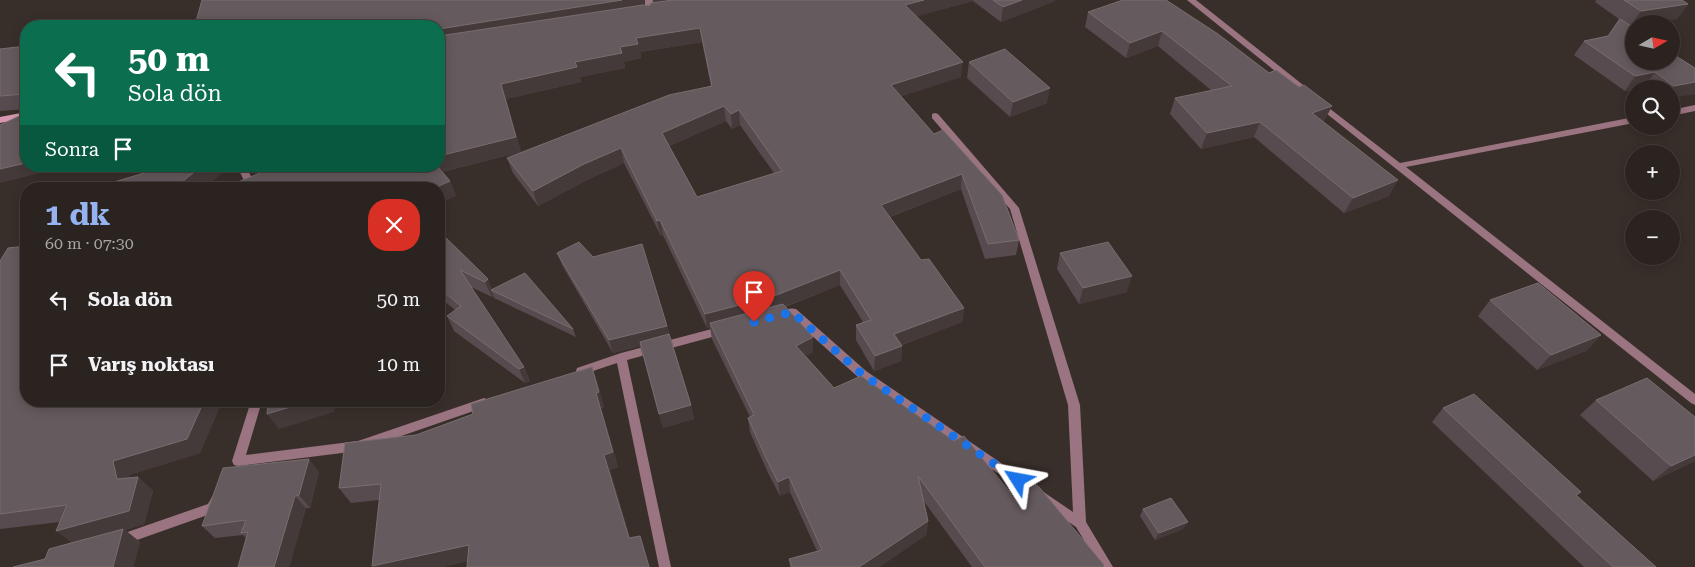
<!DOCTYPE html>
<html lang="tr">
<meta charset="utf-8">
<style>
body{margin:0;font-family:"Roboto Serif",serif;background:#372f2d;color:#f1f3f6;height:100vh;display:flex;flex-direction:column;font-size:19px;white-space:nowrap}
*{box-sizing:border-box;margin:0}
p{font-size:16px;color:#a6a4a5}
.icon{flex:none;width:28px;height:28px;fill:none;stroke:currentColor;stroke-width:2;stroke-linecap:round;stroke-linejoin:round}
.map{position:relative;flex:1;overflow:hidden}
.sheet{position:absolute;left:20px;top:182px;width:425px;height:225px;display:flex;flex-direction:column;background:#2b2320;border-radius:20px;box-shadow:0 2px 12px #0003,0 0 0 1px #47403e}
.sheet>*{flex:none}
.banner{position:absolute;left:20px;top:20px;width:425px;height:152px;border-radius:20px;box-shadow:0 2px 12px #0003,0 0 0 1px #47403e;background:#0b6e4f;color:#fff;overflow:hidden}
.needle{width:32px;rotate:81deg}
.buttons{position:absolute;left:1625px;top:15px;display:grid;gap:10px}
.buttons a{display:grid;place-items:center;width:55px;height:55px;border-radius:50%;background:#2b2320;box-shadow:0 2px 12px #0003,0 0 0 1px #47403e;font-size:25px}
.pin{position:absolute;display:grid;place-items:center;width:42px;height:42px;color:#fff;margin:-51px -21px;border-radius:50% 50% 50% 0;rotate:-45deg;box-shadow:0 0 5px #0007}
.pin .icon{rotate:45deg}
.me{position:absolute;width:55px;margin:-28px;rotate:304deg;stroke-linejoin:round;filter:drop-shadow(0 0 4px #0008)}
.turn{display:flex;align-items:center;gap:18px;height:105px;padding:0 25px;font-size:22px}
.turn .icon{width:65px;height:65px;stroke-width:2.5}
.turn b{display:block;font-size:35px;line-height:42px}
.then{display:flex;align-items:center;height:48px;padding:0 25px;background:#0003;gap:10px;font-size:19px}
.round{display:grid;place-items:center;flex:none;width:52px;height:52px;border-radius:20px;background:#372f2d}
.headline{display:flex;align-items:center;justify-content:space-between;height:85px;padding:0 25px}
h1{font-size:30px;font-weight:700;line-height:38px;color:#95b2f1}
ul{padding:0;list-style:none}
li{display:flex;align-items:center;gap:15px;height:65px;padding:0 25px}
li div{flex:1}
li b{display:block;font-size:19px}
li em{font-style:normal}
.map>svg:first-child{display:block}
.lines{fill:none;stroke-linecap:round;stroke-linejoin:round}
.street{fill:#9b7481;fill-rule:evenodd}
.secondary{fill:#d798af;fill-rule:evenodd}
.wall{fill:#574b4f;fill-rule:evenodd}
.shaded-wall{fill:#453a3a}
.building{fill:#655a5d;stroke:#786d6f;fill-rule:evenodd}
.route{stroke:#1a73e8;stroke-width:9;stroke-dasharray:0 16.2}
</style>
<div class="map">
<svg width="1695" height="567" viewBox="0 0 1695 567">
<rect width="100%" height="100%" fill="#392f2a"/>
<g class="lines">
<g class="street">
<path d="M645,0H653L652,19H649L645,17Z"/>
<path d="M1187,0H1196L1312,92V96H1306Z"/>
<path d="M1320,101L1400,163L1634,117V123L1406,167L1695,394V405L1691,403L1317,106L1316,104Z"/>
<path d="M1695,105V111L1671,116V110Z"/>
<path d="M935,113L938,114L1019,208L1080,405L1086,522L1113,567H1100L1076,527L858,377L790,316L778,320L774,319L773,316L774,313C781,311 789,307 796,309L866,371L1073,512L1068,405L1010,209L932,118V114Z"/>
<path d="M237,166H246L257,189H248Z"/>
<path d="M723,326L727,327L728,330L727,333L627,360L671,567H659L617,363L581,375L577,374L576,371L577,368L621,353Z"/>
<path d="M484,398L488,400L490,403L488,406L358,451L238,466L234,465L232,461L251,401H262L246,455L358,441Z"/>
<path d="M216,496L220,497L222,501L216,512L120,546L116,544L114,540L116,536L208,504L212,497Z"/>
</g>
<path class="secondary" d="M26,112V118L0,123V117Z"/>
</g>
<g class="wall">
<path d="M653,0H1055V1L1001,22L973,1L916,16L961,77L901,96L1019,240L1016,255L985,259L961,189L890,217L921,260L964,308L962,322L902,345V346L901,361L874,371L856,340V325L863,322L840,285L785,307L813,337V352L806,356L834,388L1009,491L1104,565L1103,567H972L923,500L928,521L926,535L879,567H790L789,559L817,551L790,492L780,496L768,473L750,432L748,418L750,417L712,339L710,328H707L663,235L661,236L624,163L589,179L538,206L513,173L507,158L711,86L702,42L640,52L641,58L624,62L625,68L580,77L581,82L506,99L521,152L442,172L450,181L456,196L439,166V26L644,5L649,6L653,3ZM726,121L732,129L740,125L774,173L697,197L669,146Z"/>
<path d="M1123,0L1299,87L1332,106L1324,121L1323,122L1389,196L1344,213L1254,137L1201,149L1170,114L1175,98L1212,91L1158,46L1126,58L1085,27L1088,12Z"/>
<path d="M1596,0H1682L1688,4L1677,19L1631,26L1695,68L1671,98V89H1647L1644,87L1625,91L1574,55L1584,41L1608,36L1619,19L1595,2Z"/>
<path d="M26,46V109L0,111V49Z"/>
<path d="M969,62L1047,103L1010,117L967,78Z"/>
<path d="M439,231L488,279L492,290L573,329L576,337L494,298L493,295L492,297L471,287L524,367L530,381L525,383L454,331L447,316L455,310L439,297Z"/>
<path d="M557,253L593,257L667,326L691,405L694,419L663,428L640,346L613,353L562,265Z"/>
<path d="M1060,253L1127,292L1079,304L1057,269Z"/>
<path d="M0,261L26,401H222L200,453L129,475V478L138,477L153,491L144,524L125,530L140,542L133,567H13L45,559L72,542L56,531L60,522L0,529Z"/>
<path d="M1490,300L1601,335L1586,351L1537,370L1478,316Z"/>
<path d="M592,367L604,407L601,408L618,467L610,470L630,538L640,536L645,551L468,561L442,567H373L379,500L351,503L339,488L416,435L473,414Z"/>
<path d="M1596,400L1695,417V461L1653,481L1580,415Z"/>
<path d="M1443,408L1577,496L1656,567H1584L1432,422Z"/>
<path d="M319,472L310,508H306L289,567H238L246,538L243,535L215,538L202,526Z"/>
<path d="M1143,509L1183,529L1155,540L1140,516Z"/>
</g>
<g class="shaded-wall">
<path d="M622,0H645L643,12L439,44V29Z"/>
<path d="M653,0H716L654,10Z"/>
<path d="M924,0H973V1L904,20L905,5Z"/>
<path d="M1022,0H1055V1L1001,22L1003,7Z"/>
<path d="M1688,4L1677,19L1647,24H1634V26H1630L1641,11Z"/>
<path d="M700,28L702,42L640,52L641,58L624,62L625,68L580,77L581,82L506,99L521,152L437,173L434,166H439V156L501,84L575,62L620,47L636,38Z"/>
<path d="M1162,31L1158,46L1126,58L1130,43Z"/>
<path d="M963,62L961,77L890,100L891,85Z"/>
<path d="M1655,72L1644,87L1625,91L1635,76Z"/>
<path d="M1695,82V94L1671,98V89L1674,86Z"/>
<path d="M1050,88L1047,103L1010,117L1013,102Z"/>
<path d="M724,106L726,121L664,148L662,133Z"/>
<path d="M1332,106L1324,121L1304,129L1312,113Z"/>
<path d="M739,110L740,125L732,129L731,114Z"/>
<path d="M1260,122L1254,137L1201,149L1207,133Z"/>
<path d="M621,148L624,163L589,179L538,206L533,191L584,164Z"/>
<path d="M26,163V166H42L40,173L0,183V169Z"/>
<path d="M202,166H231L203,189H173Z"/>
<path d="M962,174L961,189L881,220V205Z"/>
<path d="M1398,180L1389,196L1344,213L1353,198Z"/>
<path d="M450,181L456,196L439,204V189H432Z"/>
<path d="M660,220L663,235L661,236L657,221Z"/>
<path d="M840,270V285L775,310L710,323V328H707L705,314Z"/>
<path d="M1132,276L1127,292L1079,304L1083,288Z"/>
<path d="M488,279L493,291L491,290L493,295L492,297L485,282Z"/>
<path d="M964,308L962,322L893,348L894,334Z"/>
<path d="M667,326L670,338L613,353L609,340Z"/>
<path d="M1601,335L1586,351L1537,370L1551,355Z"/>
<path d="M813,337V352L797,361L796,346Z"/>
<path d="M902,346L901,361L874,371L875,356Z"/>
<path d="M524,367L530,381L525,383L519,369Z"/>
<path d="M592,367L604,407L601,408L618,467L610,470L634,552L629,538L604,455Z"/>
<path d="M204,401H222L200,453L129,475L132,493L117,479L113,461Z"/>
<path d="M310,401H337L334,412L279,429L267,414Z"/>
<path d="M691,405L694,419L663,428L659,414Z"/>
<path d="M1695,455V461L1653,481L1671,466Z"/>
<path d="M309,459L319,472L310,508L299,495Z"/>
<path d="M138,477L153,491L144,524L125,530L140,542L133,567H113L74,544L56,531Z"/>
<path d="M789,477L790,492L780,496L778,482Z"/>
<path d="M295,496L306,508L289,567H274Z"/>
<path d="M928,521L926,535L879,567H859Z"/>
<path d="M1188,522L1183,529L1155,540L1159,533Z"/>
<path d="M640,536L645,551L650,567H649Z"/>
<path d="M469,545L478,559L442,567H373L372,566Z"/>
</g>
<g class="building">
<path d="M202,0H622L439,29V26H186L195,25Z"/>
<path d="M673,0H924L905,5L963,62L891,85L934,134L943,130L1002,195L1019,240L988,244L962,174L881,205L921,260L929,259L964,308L894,334L902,346L875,356L856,325L871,320L840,270L774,296L705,314L660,220L657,221L621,148L584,164L533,191L507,158L669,95L712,86L700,28L636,38L638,44L620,47L622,53L575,62L577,67L501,84L516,137L439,156V36L643,5L649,6L651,3ZM724,106L731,114L739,110L782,171L697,197L662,133Z"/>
<path d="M993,0H1022L1003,7Z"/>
<path d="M1123,0H1166L1218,34L1269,73L1276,70L1299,87L1304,85L1332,106L1312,113L1398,180L1353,198L1260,122L1207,133L1175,98L1232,86L1162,31L1130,43L1088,12Z"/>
<path d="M1624,0H1682L1688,4L1641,11Z"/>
<path d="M1620,19L1634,28V61H1671V53L1695,68V82L1674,86L1655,72L1635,76L1584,41L1608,36Z"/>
<path d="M26,46V94L0,96V49Z"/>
<path d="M1005,49L1050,88L1013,102L969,62Z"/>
<path d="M26,113V163L0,169V125Z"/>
<path d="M142,166H202L173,189H110L114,182L144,173Z"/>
<path d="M277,166H437L450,181L432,189H221Z"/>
<path d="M439,231L488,279L485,282L460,270L524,367L519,369L447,316L461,306L439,288Z"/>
<path d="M579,242L593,257L642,244L667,326L609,340L557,253Z"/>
<path d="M1108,242L1132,276L1083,288L1060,253Z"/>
<path d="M26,246V401H204L187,439L113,461L117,479L138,477L129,511L56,531L67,505L0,514V261L8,248Z"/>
<path d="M525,273L573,329L491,290Z"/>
<path d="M1538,283L1601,335L1551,355L1490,300Z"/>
<path d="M783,304L813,337L796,346L834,388L861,376L954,441L964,436L1009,491L1029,480L1039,487L1104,565L1100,567H985L918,476L928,521L859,567H792L789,559L822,550L789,477L778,482L766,458L748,418L754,415L710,323Z"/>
<path d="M669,334L691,405L659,414L640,342Z"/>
<path d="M592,367L599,392L596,393L613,452L604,455L629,538L640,536L649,567H467L469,545L372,566L381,484L339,488L345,443L416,435L473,414L471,404Z"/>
<path d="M1647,378L1695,417V455L1671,466L1596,400Z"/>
<path d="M1474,394L1581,492L1576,495L1656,567H1613L1443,408Z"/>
<path d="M268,401H310L267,414Z"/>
<path d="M309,459L299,495L295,496L274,567H238L248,532L241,533L246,520L202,526L223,468Z"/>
<path d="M1171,498L1188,522L1159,533L1143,509Z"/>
<path d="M123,529L113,567H13L45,559L49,549Z"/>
</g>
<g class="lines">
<path class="route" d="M754,322L792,312L862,374L1018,480"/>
</g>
</svg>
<div class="buttons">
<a><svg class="needle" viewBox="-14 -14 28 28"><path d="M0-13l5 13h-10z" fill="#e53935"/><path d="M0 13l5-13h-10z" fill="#a6a4a5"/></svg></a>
<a><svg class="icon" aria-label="search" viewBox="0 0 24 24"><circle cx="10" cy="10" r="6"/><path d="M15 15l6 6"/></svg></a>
<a>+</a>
<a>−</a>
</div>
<div class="pin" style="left:754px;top:322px;background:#d93025"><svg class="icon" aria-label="arrive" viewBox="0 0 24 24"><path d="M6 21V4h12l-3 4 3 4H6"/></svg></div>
<svg class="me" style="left:1018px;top:480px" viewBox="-20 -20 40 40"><path d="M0-17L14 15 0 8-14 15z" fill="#1a73e8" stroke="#fff" stroke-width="4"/></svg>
<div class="banner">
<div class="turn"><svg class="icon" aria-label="left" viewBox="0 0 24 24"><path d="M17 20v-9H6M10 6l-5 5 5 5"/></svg><div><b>50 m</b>Sola dön</div></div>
<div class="then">Sonra<svg class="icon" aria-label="arrive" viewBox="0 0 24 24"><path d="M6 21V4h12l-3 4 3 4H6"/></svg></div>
</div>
<section class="sheet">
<div class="headline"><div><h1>1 dk</h1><p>60 m · 07:30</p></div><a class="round" style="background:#d93025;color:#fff"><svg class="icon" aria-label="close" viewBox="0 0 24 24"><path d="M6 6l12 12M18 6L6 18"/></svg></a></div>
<ul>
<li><svg class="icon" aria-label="left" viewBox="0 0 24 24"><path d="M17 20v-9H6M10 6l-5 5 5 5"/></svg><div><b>Sola dön</b></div><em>50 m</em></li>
<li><svg class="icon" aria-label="arrive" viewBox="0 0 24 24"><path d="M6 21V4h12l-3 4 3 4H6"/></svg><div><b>Varış noktası</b></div><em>10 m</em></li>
</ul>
</section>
</div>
